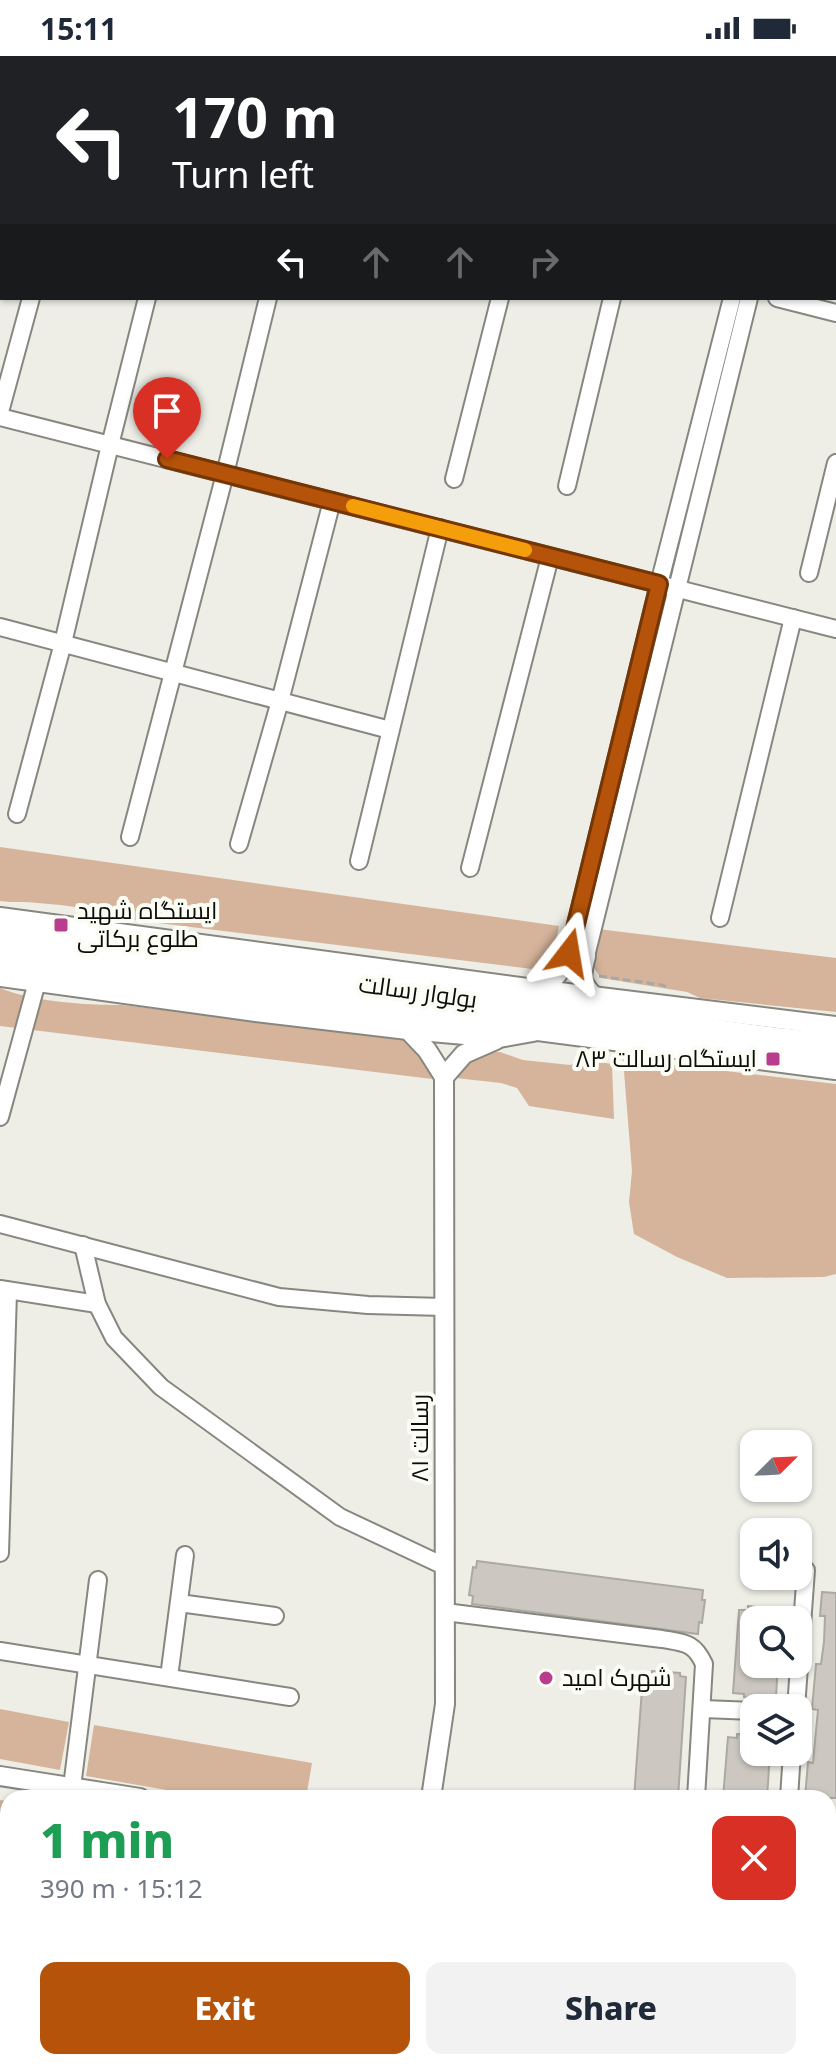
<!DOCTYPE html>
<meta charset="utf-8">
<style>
body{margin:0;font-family:"Noto Sans",Cairo,sans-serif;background:#f2f2f3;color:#1f2937;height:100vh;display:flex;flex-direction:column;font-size:30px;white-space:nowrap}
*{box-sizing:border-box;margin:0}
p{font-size:26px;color:#747a83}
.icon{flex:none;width:44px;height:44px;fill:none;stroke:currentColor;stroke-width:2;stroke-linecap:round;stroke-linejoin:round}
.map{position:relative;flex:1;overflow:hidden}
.sheet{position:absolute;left:0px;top:1734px;width:836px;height:280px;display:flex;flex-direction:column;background:#fff;border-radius:24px 24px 0 0;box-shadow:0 2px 6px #0004}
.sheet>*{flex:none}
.top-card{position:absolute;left:0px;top:0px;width:836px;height:244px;box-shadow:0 2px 6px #0004;background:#202124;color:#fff;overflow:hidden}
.needle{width:52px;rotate:66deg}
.controls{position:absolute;left:740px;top:1374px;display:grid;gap:16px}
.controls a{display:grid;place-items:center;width:72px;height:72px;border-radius:16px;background:#fff;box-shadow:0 2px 6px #0004;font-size:40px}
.pin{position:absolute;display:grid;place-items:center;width:68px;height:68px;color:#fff;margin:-82px -34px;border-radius:50% 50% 50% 0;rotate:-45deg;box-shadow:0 0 8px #0007}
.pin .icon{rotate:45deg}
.me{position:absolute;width:88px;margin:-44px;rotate:14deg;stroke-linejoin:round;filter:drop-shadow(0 0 6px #0008)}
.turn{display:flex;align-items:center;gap:28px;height:168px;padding:0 40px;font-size:36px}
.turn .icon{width:104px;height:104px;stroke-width:2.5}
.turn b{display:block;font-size:56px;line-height:68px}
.lanes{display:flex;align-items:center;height:76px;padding:0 40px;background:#0003;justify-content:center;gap:40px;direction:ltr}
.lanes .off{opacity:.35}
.round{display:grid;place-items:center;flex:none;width:84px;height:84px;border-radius:16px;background:#f2f2f3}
.headline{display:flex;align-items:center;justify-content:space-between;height:136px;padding:0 40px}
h1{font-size:48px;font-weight:800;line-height:60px;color:#1e9e55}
.action{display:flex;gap:16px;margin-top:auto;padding:16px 40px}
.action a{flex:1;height:92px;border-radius:16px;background:#b45309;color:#fff;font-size:32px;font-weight:800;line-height:92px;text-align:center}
.action a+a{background:#f2f2f3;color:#1f2937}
.status{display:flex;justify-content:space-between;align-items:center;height:56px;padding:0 40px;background:#fff;direction:ltr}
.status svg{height:22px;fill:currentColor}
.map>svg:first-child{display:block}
.green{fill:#d6b49b}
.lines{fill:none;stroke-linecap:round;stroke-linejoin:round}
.canal{stroke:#8ebaa0;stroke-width:16}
.building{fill:#ccc8c1;stroke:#aca8a2;stroke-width:2}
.minor-casing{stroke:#878780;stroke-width:20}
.tertiary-casing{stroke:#878780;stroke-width:22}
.primary-casing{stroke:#878780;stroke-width:28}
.path{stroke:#a8a8a2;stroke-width:3;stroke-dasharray:8 4;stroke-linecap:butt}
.minor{stroke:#fff;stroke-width:16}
.tertiary{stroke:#fff;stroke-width:18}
.primary{stroke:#fff;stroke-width:24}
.route-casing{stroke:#753606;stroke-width:20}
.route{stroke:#b45309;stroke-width:14}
.slow{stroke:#f59e0b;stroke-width:14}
.poi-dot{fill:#b83d8f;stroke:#fbfcf4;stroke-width:3}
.labels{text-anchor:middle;stroke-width:8;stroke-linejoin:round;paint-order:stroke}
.poi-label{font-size:24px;fill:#0c0c09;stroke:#fbfcf4;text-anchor:start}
.street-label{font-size:24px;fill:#0c0c09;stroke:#fbfcf4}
</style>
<div class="status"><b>15:11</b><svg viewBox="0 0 49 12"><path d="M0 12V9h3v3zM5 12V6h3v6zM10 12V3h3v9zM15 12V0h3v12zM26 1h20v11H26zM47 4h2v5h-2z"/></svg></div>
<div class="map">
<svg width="836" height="2014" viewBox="0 0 836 2014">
<rect width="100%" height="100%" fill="#eeeee7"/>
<g class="green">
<path d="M0,791L559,870L553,901L532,913L126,863C98,854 67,849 38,847C25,845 13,847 0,845Z"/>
<path d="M598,873L836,902V956L700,942L687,936L601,922L592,909Z"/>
<path d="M0,932C34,946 85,949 122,949L403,982L423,999L432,1023L0,970Z"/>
<path d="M489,996H500L523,1004L570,1009L586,1004L612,1008L614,1063L529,1050L517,1032L501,1027L456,1022L468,1006Z"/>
<path d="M623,1003L836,1028V1218L824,1221L727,1222L677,1201L634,1178L629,1146L632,1115Z"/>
<path d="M0,1653L69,1666L60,1714L0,1703Z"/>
<path d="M94,1669L312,1707L306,1742H213L86,1720Z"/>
<path d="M0,1744L8,1745V1787L0,1786Z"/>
<path d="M828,1780L836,1782V1828L828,1826Z"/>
<path d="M828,1871L836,1872V1918L828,1917Z"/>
</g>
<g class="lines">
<g class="canal">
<path d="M0,1928L8,1927"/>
<path d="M234,2006L249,2014"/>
</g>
</g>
<g class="building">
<path d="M477,1505L703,1534L702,1544H705L702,1567L699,1566L698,1578L472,1548L473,1540L469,1539L473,1511L476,1512Z"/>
<path d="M822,1536L836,1537V1742H805L808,1706L813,1707L815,1685L818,1654L812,1653L816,1608H821L824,1586L825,1560H820Z"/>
<path d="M748,1550L776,1553L775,1564H754V1608H778L776,1640H767L766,1643L744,1641V1638L733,1637L739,1554H748Z"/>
<path d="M652,1615L680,1617V1620L686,1621L678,1742H634L643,1619L652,1620Z"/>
<path d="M737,1678L754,1679V1696H770L767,1742H723L728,1681L737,1682Z"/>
</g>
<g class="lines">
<g class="minor-casing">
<g id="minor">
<path d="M37,2L41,0"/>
<path d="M226,2L227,0"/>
<path d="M327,2V0"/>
<path d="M443,2V0"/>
<path d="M557,2L558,0"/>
<path d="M673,2V0"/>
<path d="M793,2L794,0"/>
<path d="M812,2L813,0"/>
<path d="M0,23L2,22"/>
<path d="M777,242L836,257"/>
<path d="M0,356L31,242"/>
<path d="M0,361L836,573"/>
<path d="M454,423L500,242"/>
<path d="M567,430L612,242"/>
<path d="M809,517L836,407"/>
<path d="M0,571L390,674"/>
<path d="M17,758L63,587L110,389L147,242"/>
<path d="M130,781L225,418L268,242"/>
<path d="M239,788L280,645L332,445"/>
<path d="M359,805L440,472"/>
<path d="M470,812L550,501"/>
<path d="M720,862L793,562"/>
<path d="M569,897L659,528L732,242"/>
<path d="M586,900L749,242"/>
<path d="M0,1061L37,926"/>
<path d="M0,1168L279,1241L368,1249L444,1251"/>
<path d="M83,1189L97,1248L114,1282L161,1331L340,1461L444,1510"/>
<path d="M0,1233L97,1248"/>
<path d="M0,1497L8,1236"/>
<path d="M179,1547L275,1560"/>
<path d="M445,1556L662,1583C684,1587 694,1586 704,1608L696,1742"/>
<path d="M0,1595L290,1641"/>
<path d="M169,1621L185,1499"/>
<path d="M796,1652L806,1514"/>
<path d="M703,1653L754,1655"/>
<path d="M72,1731L98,1524"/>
<path d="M789,1742L792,1696"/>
<path d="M756,2014L757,2006"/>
<path d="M829,2014L836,1967"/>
</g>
</g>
<g class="tertiary-casing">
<g id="tertiary">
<path d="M0,861L535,933L836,970"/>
<path d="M586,900C581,920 579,925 594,940"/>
<path d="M0,921L256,956L408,974L499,982L533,976"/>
<path d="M535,933C556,924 560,918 569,897"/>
<path d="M408,974L427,994L444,1021"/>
<path d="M444,1021L464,998L496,984"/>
<path d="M0,1720L140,1742"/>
<path d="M431,1742L445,1648L444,1021"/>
<path d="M828,1851L836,1853"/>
<path d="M392,2014L393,2006"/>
</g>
</g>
<g class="primary-casing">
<g id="primary">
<path d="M0,881L777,984L836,990"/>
<path d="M0,902L836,1011"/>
</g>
</g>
<path class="path" d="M599,920L662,929L670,932"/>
<use href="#minor" class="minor"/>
<use href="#tertiary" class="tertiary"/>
<use href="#primary" class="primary"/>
</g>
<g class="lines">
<g class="route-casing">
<path id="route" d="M167,403L659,528L569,897"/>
</g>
<use href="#route" class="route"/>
<path class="slow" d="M353,450L525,494"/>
</g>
<g class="poi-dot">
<rect x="53" y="861" width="16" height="16" rx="4"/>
<rect x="765" y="995" width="16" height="16" rx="4"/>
<circle cx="546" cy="1622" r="8"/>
</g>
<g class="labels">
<g class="poi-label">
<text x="77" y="863">ایستگاه شهید<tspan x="77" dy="28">طلوع برکاتی</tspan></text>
<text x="757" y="1011" text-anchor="end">ایستگاه رسالت ۸۳</text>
<text x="562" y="1630">شهرک امید</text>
</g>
<g class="street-label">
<text transform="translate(418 936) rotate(8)" y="8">بولوار رسالت</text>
<text transform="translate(420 1382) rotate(-90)" y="8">رسالت ۸۱</text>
</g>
</g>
</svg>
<div class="controls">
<a><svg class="needle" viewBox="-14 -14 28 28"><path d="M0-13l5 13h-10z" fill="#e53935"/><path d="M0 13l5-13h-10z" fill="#747a83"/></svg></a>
<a><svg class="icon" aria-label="sound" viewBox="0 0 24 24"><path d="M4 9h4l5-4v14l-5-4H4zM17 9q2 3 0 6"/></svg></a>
<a><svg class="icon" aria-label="search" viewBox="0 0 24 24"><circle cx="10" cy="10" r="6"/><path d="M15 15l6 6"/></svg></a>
<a><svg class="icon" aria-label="layers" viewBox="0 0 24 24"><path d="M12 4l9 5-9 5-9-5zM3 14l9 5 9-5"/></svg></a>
</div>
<div class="pin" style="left:167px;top:403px;background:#d93025"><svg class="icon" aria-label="arrive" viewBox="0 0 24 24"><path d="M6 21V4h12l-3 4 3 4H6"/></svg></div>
<svg class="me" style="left:569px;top:897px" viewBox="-20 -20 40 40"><path d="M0-17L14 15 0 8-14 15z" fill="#b45309" stroke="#fff" stroke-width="4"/></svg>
<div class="top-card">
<div class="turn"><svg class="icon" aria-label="left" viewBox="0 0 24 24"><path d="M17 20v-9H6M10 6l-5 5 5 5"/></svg><div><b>170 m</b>Turn left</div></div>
<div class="lanes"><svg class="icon" aria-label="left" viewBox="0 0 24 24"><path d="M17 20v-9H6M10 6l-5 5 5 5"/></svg><svg class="icon off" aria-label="ahead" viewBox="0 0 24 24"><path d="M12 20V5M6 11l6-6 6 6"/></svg><svg class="icon off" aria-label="ahead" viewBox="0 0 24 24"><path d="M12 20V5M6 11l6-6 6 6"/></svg><svg class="icon off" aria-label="right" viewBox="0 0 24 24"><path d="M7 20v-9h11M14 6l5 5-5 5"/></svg></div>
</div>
<section class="sheet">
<div class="headline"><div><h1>1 min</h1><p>390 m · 15:12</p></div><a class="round" style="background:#d93025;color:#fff"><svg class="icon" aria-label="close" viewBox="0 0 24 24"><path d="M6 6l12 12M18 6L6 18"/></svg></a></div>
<div class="action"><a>Exit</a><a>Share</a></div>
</section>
</div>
